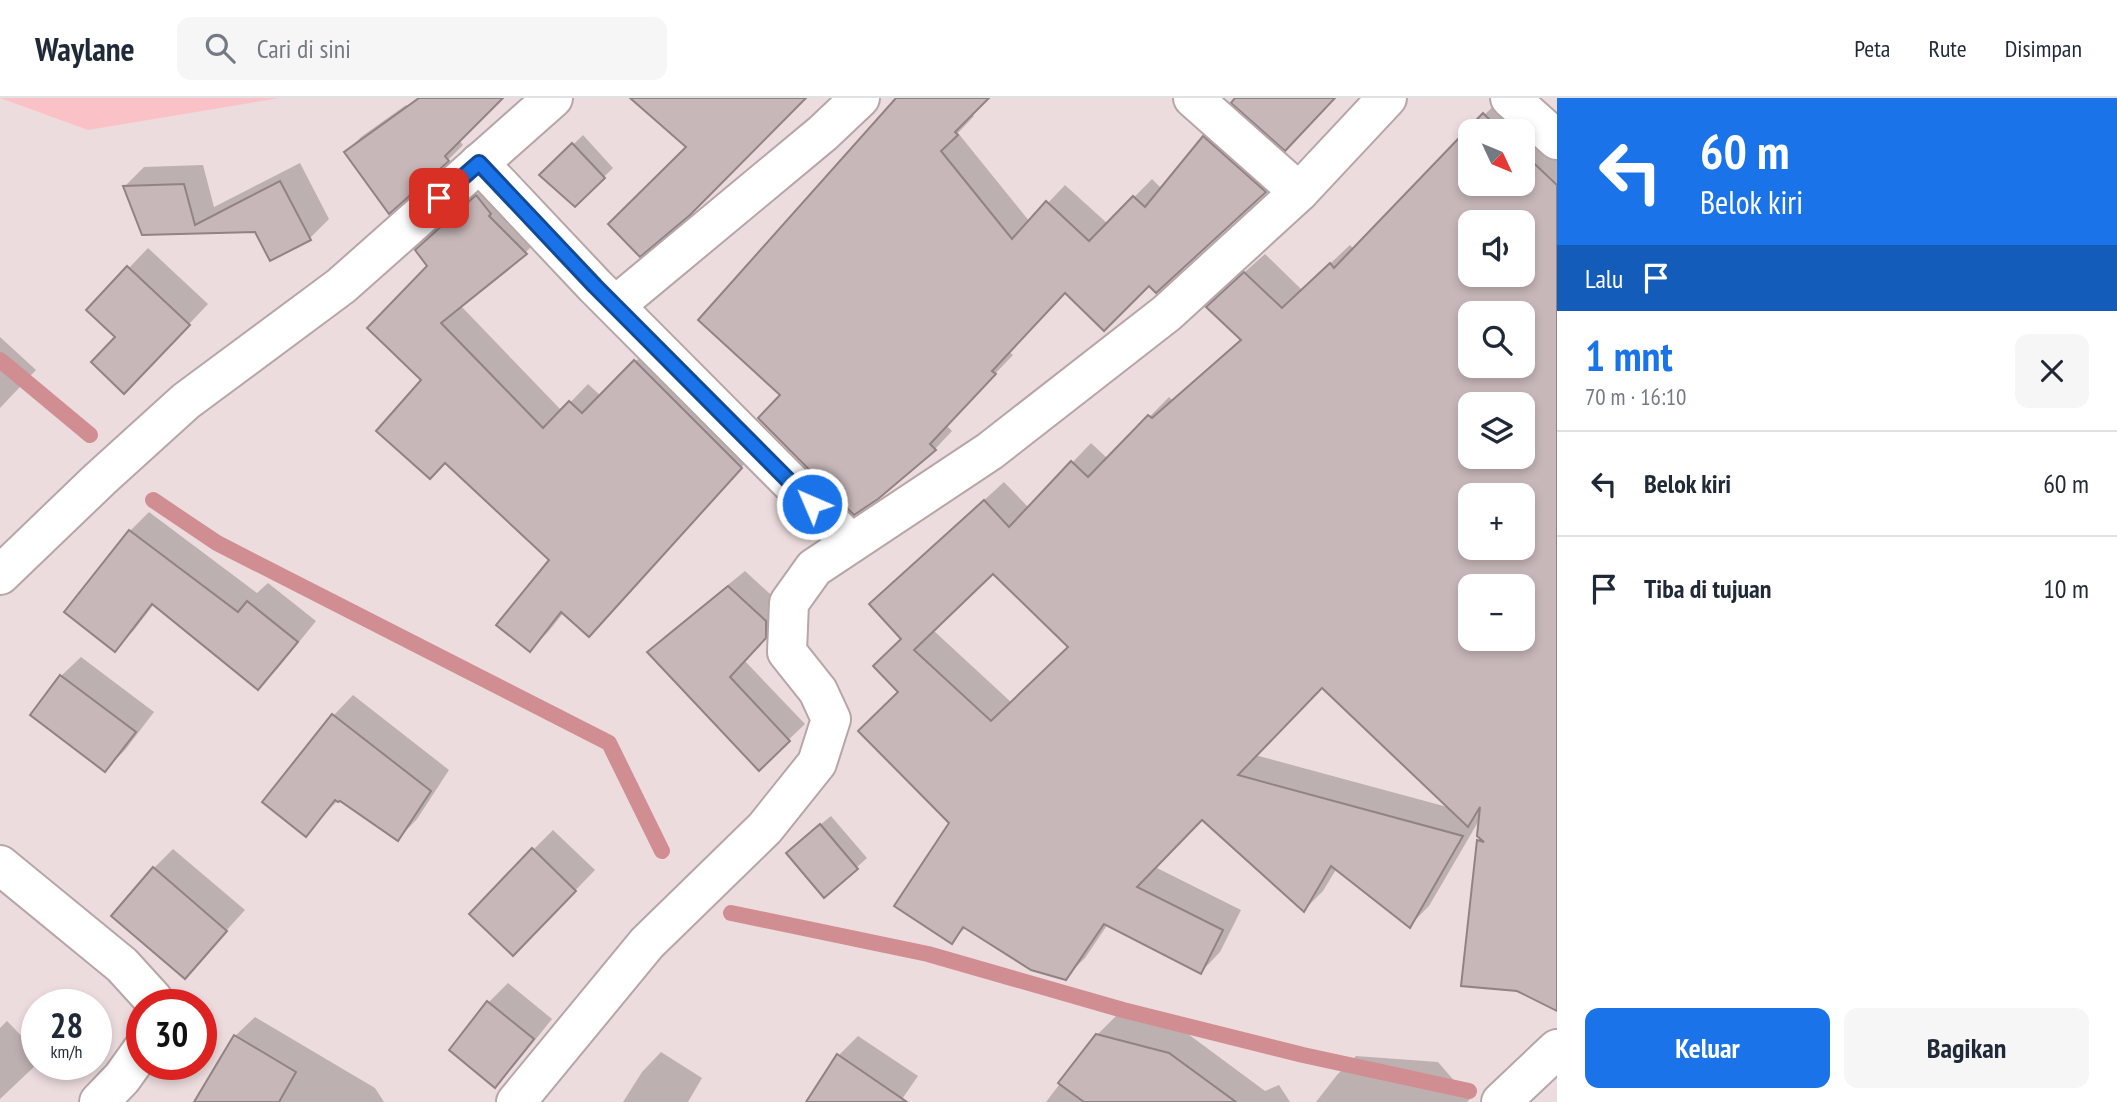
<!DOCTYPE html>
<html lang="id">
<meta charset="utf-8">
<style>
body{margin:0;font-family:"PT Sans Narrow",sans-serif;background:#f6f6f7;color:#1f2937;height:100vh;display:flex;flex-direction:column;font-size:26px;white-space:nowrap}
*{box-sizing:border-box;margin:0}
p{font-size:23px;color:#747a83}
.icon{flex:none;width:38px;height:38px;fill:none;stroke:currentColor;stroke-width:2;stroke-linecap:round;stroke-linejoin:round}
.map{position:relative;flex:1;overflow:hidden}
.side{display:flex;flex-direction:column;background:#fff;width:560px}
.side>*{flex:none}
.banner{background:#1a73e8;color:#fff;overflow:hidden}
.needle{width:46px;rotate:134deg}
.tools{position:absolute;left:1458px;top:21px;display:grid;gap:14px}
.tools a{display:grid;place-items:center;width:77px;height:77px;border-radius:14px;background:#fff;box-shadow:0 4px 10px #0003;font-size:35px}
.speed{position:absolute;left:21px;top:891px;display:flex;gap:14px;font-size:35px;font-weight:700;text-align:center}
.speed>*{display:grid;place-content:center;width:91px;height:91px;border-radius:50%;background:#fff;box-shadow:0 4px 10px #0003;line-height:1}
.speed small{font-size:18px;font-weight:400}
.speed .limit{border:10px solid #d22;background:#fff;color:#111}
.pin{position:absolute;display:grid;place-items:center;width:60px;height:60px;color:#fff;margin:-30px;border-radius:14px;box-shadow:0 4px 10px #0006}
.me{position:absolute;width:77px;margin:-38px;rotate:315deg;stroke-linejoin:round;filter:drop-shadow(0 0 5px #0008)}
.turn{display:flex;align-items:center;gap:24px;height:147px;padding:0 28px;font-size:32px}
.turn .icon{width:91px;height:91px;stroke-width:2.5}
.turn b{display:block;font-size:49px;line-height:60px}
.then{display:flex;align-items:center;height:66px;padding:0 28px;background:#0003;gap:14px;font-size:26px}
.round{display:grid;place-items:center;flex:none;width:74px;height:74px;border-radius:14px;background:#f6f6f7}
.headline{display:flex;align-items:center;justify-content:space-between;height:119px;padding:0 28px}
h1{font-size:42px;font-weight:600;line-height:52px;color:#1a73e8}
.action{display:flex;gap:14px;margin-top:auto;padding:14px 28px}
.action a{flex:1;height:80px;border-radius:14px;background:#1a73e8;color:#fff;font-size:28px;font-weight:600;line-height:80px;text-align:center}
.action a+a{background:#f6f6f7;color:#1f2937}
ul{padding:0;list-style:none}
li{display:flex;align-items:center;gap:21px;height:105px;padding:0 28px;border-top:2px solid #e0e1e3}
li div{flex:1}
li b{display:block;font-size:26px}
li em{font-style:normal}
header{display:flex;align-items:center;gap:42px;box-sizing:border-box;height:98px;padding:0 35px;background:#fff;border-bottom:2px solid #e0e1e3}
header strong{font-size:33px}
nav{display:flex;gap:38px;margin-inline-start:auto;font-size:24px}
.search{width:490px;height:63px;background:#f6f6f7;display:flex;align-items:center;gap:18px;box-sizing:border-box;padding:0 24px;border-radius:14px;color:#747a83;font-size:26px}
main{display:flex;flex:1;min-height:0}
.map>svg:first-child{display:block}
.green{fill:#fac2c6}
.shadow{fill:#0003;fill-rule:evenodd}
.lines{fill:none;stroke-linecap:round;stroke-linejoin:round}
.stream{stroke:#d08e93;stroke-width:16}
.building{fill:#c7b7b8;stroke:#918283;stroke-width:2;fill-rule:evenodd}
.minor-casing{stroke:#b6a6a6;stroke-width:42}
.minor{stroke:#fff;stroke-width:38}
.route-casing{stroke:#114b97;stroke-width:18}
.route{stroke:#1a73e8;stroke-width:12}
</style>
<header>
<strong>Waylane</strong>
<div class="search"><svg class="icon" aria-label="search" viewBox="0 0 24 24"><circle cx="10" cy="10" r="6"/><path d="M15 15l6 6"/></svg>Cari di sini</div>
<nav><a>Peta</a><a>Rute</a><a>Disimpan</a></nav>
</header>
<main>
<div class="map">
<svg width="1557" height="1004" viewBox="0 0 1557 1004">
<rect width="100%" height="100%" fill="#eddcdd"/>
<path class="green" d="M0,0H280L88,32Z"/>
<g class="shadow">
<path d="M437,0H501L459,42L463,47L448,62L346,54L361,39L406,7L416,21Z"/>
<path d="M898,0H987L971,15L974,18L958,35L1030,124L1065,87L1108,126L1152,81L1162,91L1205,40L1222,22L1283,75L1156,193L1149,186L1066,193L1009,254L1013,257L946,327L952,333L935,351L783,297Z"/>
<path d="M1501,0L1557,49V576L1526,608L1557,633V911L1517,892L1479,742L1482,739L1481,719L1429,808L1410,827L1337,770L1323,793L1304,812L1202,720L1155,769L1241,812L1220,854L1201,874L1108,826L1085,860L1065,880L966,829L952,843L951,725L900,593L903,541L891,487L1004,384L1029,410L1091,345L1108,361L1169,299L1172,302L1242,240L1228,189L1265,156L1302,192L1350,147L1354,151ZM1470,33H1522V86H1470ZM1470,124H1522V177H1470ZM1470,215H1522V268H1470ZM1470,306H1522V359H1470ZM1470,397H1522V450H1470ZM993,474L1070,549L1012,605L933,532ZM1470,488H1522V541H1470ZM1322,588L1451,710L1255,657Z"/>
<path d="M583,37L613,70L575,107L542,77Z"/>
<path d="M300,65L329,121L310,140L256,133L143,136L125,88L144,69L203,67L214,109Z"/>
<path d="M495,80L544,136L526,154L460,207L562,313L588,286L601,298L653,246L758,351L589,537L564,514L548,534L530,552L551,462L424,282L429,168L435,134Z"/>
<path d="M148,150L208,206L144,274L118,239L89,212Z"/>
<path d="M0,239L36,272L0,310Z"/>
<path d="M149,414L257,495L268,485L316,523L278,570L258,590L154,506L134,532L115,552L130,433Z"/>
<path d="M745,473L782,507L781,523L744,562L805,626L759,670L649,554L665,538Z"/>
<path d="M81,559L154,614L125,652L105,672L32,616L61,578Z"/>
<path d="M353,597L449,672L417,721L398,741L340,700L305,737L265,704L334,617Z"/>
<path d="M831,718L867,760L825,798L798,745Z"/>
<path d="M553,732L595,772L533,836V752Z"/>
<path d="M173,751L245,812L185,878L154,770Z"/>
<path d="M508,885L552,921L514,968L495,987L451,952L489,904Z"/>
<path d="M1116,918L1188,936L1265,993L1279,987L1290,1004H1046L1097,937Z"/>
<path d="M255,919L375,990L384,1004H207L235,938Z"/>
<path d="M7,923L37,954V966L0,1001V930Z"/>
<path d="M858,938L918,978L900,1004H829L839,957Z"/>
<path d="M661,954L702,980L688,1004H623L642,974Z"/>
<path d="M1356,958L1438,964L1470,1001L1467,1004H1316L1337,977Z"/>
</g>
<g class="lines">
<g class="stream">
<path d="M0,262L90,337"/>
<path d="M153,402L217,445L609,645L662,753"/>
<path d="M731,815L928,856L1123,912L1303,957L1469,993"/>
</g>
</g>
<g class="building">
<path d="M419,0H503L445,58L449,63L389,116L344,54Z"/>
<path d="M630,0H806L690,117L640,159L608,126L686,49Z"/>
<path d="M896,0H989L955,34L958,37L941,53L1012,141L1046,103L1089,143L1133,98L1145,109L1203,38L1266,94L1156,195L1149,188L1104,233L1065,195L992,273L996,276L930,346L936,352L878,401L854,417L758,320L780,297L698,222Z"/>
<path d="M1235,0H1335L1285,53L1231,5Z"/>
<path d="M1483,15L1501,33H1470V86H1522V54L1557,87V913L1517,893L1461,888L1477,742L1484,744L1477,738L1480,709L1468,729L1322,590L1238,677L1463,738L1410,830L1331,768L1304,814L1202,722L1137,789L1223,832L1201,876L1104,826L1066,882L1031,872L963,829L952,846L894,808L949,725L858,633L898,594L873,568L901,541L869,506L984,402L1009,429L1071,363L1088,379L1148,317L1152,320L1241,242L1206,209L1244,174L1282,210L1330,165L1334,170ZM1470,124H1522V177H1470ZM1470,215H1522V268H1470ZM1470,306H1522V359H1470ZM1470,397H1522V450H1470ZM993,476L1068,549L991,623L914,552ZM1470,488H1522V541H1470Z"/>
<path d="M572,45L605,80L575,109L539,77Z"/>
<path d="M280,83L311,142L270,163L255,134L142,137L123,88L184,86L195,127Z"/>
<path d="M476,97L491,116L489,118L527,156L441,225L543,330L569,303L582,315L634,262L742,370L589,539L561,514L530,554L496,527L549,462L445,365L430,381L376,333L421,282L367,230L427,168L415,152Z"/>
<path d="M127,168L190,227L124,296L91,264L115,239L86,212Z"/>
<path d="M129,432L238,514L247,503L298,544L258,592L152,506L115,554L64,514Z"/>
<path d="M728,488L766,523V540L730,579L790,643L759,673L647,554Z"/>
<path d="M60,577L136,634L105,674L30,617Z"/>
<path d="M332,616L431,693L398,743L340,703L338,704L335,702L306,739L262,704Z"/>
<path d="M820,726L858,771L824,800L786,755Z"/>
<path d="M532,750L576,793L513,858L469,816Z"/>
<path d="M153,769L227,833L185,881L111,818Z"/>
<path d="M487,903L534,941L495,990L449,952Z"/>
<path d="M1096,936L1169,955L1236,1004H1084L1058,985Z"/>
<path d="M234,937L296,974L279,1004H194Z"/>
<path d="M837,956L907,1004H806Z"/>
</g>
<g class="lines">
<g class="minor-casing">
<g id="minor">
<path d="M1193,0L1299,94"/>
<path d="M1510,0L1557,42"/>
<path d="M479,65L595,188L851,445"/>
<path d="M616,207L823,35L860,0"/>
<path d="M0,477L100,381L186,303L341,188L553,0"/>
<path d="M0,767L122,867L153,901L154,906"/>
<path d="M99,1004L122,980L142,952"/>
<path d="M516,1004L647,845L765,730L817,665L831,621L818,593L787,554L789,505L814,470L990,353L1167,215L1299,94L1387,0"/>
<path d="M1501,1004L1557,951"/>
</g>
</g>
<use href="#minor" class="minor"/>
</g>
<g class="lines">
<g class="route-casing">
<path id="route" d="M439,100L479,65L595,188L812,406"/>
</g>
<use href="#route" class="route"/>
</g>
</svg>
<div class="tools">
<a><svg class="needle" viewBox="-14 -14 28 28"><path d="M0-13l5 13h-10z" fill="#e53935"/><path d="M0 13l5-13h-10z" fill="#747a83"/></svg></a>
<a><svg class="icon" aria-label="sound" viewBox="0 0 24 24"><path d="M4 9h4l5-4v14l-5-4H4zM17 9q2 3 0 6"/></svg></a>
<a><svg class="icon" aria-label="search" viewBox="0 0 24 24"><circle cx="10" cy="10" r="6"/><path d="M15 15l6 6"/></svg></a>
<a><svg class="icon" aria-label="layers" viewBox="0 0 24 24"><path d="M12 4l9 5-9 5-9-5zM3 14l9 5 9-5"/></svg></a>
<a>+</a>
<a>−</a>
</div>
<div class="speed"><div>28<small>km/h</small></div><div class="limit">30</div></div>
<div class="pin" style="left:439px;top:100px;background:#d93025"><svg class="icon" aria-label="arrive" viewBox="0 0 24 24"><path d="M6 21V4h12l-3 4 3 4H6"/></svg></div>
<svg class="me" style="left:812px;top:406px" viewBox="-20 -20 40 40"><circle r="17" fill="#1a73e8" stroke="#fff" stroke-width="3"/><path d="M0-11L8 9 0 5-8 9z" fill="#fff"/></svg>
</div>
<section class="side">
<div class="banner">
<div class="turn"><svg class="icon" aria-label="left" viewBox="0 0 24 24"><path d="M17 20v-9H6M10 6l-5 5 5 5"/></svg><div><b>60 m</b>Belok kiri</div></div>
<div class="then">Lalu<svg class="icon" aria-label="arrive" viewBox="0 0 24 24"><path d="M6 21V4h12l-3 4 3 4H6"/></svg></div>
</div>
<div class="headline"><div><h1>1 mnt</h1><p>70 m · 16:10</p></div><a class="round"><svg class="icon" aria-label="close" viewBox="0 0 24 24"><path d="M6 6l12 12M18 6L6 18"/></svg></a></div>
<ul>
<li><svg class="icon" aria-label="left" viewBox="0 0 24 24"><path d="M17 20v-9H6M10 6l-5 5 5 5"/></svg><div><b>Belok kiri</b></div><em>60 m</em></li>
<li><svg class="icon" aria-label="arrive" viewBox="0 0 24 24"><path d="M6 21V4h12l-3 4 3 4H6"/></svg><div><b>Tiba di tujuan</b></div><em>10 m</em></li>
</ul>
<div class="action"><a>Keluar</a><a>Bagikan</a></div>
</section>
</main>
